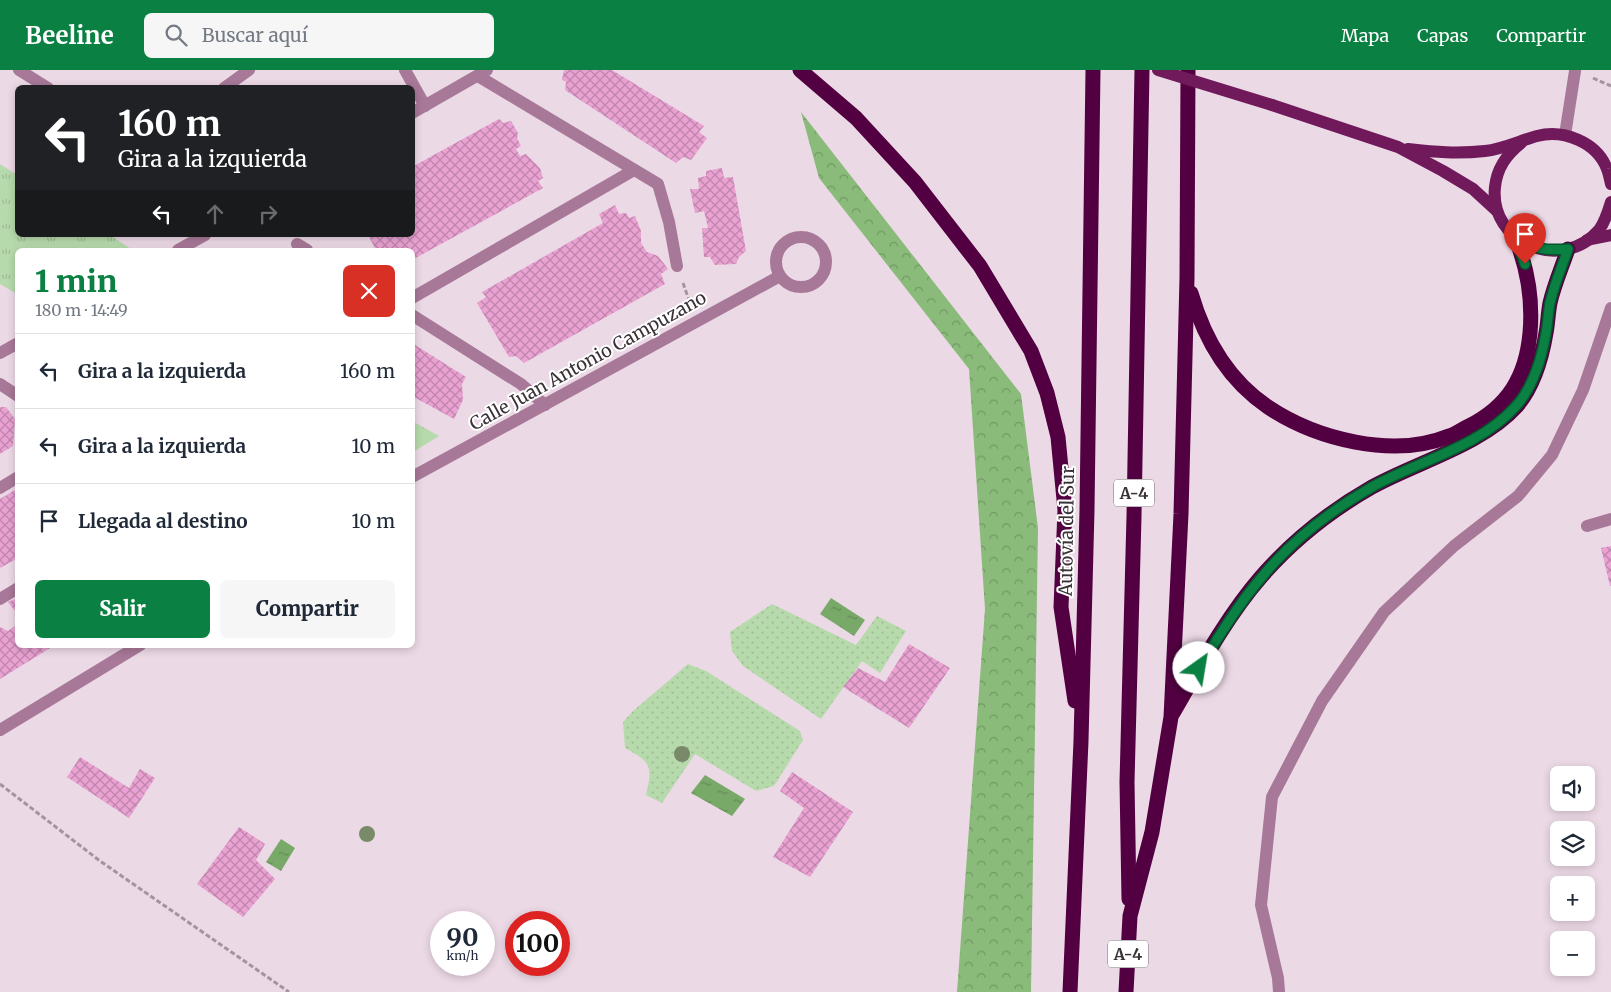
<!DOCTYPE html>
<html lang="es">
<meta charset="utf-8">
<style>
body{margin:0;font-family:Merriweather,serif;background:#f6f6f7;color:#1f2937;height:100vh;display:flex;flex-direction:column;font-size:19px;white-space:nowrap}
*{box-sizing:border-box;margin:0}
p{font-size:16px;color:#747a83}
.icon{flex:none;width:28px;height:28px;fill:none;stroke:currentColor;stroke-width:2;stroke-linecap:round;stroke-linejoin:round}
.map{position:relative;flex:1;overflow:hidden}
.details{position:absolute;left:15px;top:178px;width:400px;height:400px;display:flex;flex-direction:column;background:#fff;border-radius:8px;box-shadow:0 2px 8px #0003}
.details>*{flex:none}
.banner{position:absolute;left:15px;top:15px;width:400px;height:152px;border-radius:8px;box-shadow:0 2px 8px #0003;background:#202124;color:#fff;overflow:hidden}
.fabs{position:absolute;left:1550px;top:696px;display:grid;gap:10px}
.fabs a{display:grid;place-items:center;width:45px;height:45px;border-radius:8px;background:#fff;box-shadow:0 2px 8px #0003;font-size:25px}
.speed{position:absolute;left:430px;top:841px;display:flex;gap:10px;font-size:25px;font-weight:700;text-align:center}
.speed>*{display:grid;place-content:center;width:65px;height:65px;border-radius:50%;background:#fff;box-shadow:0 2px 8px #0003;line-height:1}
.speed small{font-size:12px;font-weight:400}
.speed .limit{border:8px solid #d22;background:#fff;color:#111}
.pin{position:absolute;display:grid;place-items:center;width:42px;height:42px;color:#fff;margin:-51px -21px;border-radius:50% 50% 50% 0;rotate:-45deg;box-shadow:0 0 5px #0007}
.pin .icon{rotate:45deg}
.me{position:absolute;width:55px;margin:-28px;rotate:32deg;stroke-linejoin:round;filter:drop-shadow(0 0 4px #0008)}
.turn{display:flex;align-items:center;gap:18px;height:105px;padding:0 20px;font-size:22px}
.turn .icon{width:65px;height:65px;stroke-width:2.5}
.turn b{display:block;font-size:35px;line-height:42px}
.lanes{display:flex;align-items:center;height:48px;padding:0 20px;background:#0003;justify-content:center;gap:25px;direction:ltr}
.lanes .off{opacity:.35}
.round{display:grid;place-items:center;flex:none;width:52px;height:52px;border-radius:8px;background:#f6f6f7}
.overview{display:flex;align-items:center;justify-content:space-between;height:85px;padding:0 20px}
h1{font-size:30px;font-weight:800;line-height:38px;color:#0b8043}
.cta{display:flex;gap:10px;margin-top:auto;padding:10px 20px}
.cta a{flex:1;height:58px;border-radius:8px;background:#0b8043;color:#fff;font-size:20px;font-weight:800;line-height:58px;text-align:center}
.cta a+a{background:#f6f6f7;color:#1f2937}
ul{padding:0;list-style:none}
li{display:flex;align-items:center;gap:15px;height:75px;padding:0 20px;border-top:1px solid #e0e1e3}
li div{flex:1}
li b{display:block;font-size:19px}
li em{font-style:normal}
header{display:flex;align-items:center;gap:30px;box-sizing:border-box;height:70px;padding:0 25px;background:#0b8043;color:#fff}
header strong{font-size:24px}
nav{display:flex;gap:28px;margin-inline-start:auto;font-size:18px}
.search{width:350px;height:45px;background:#f6f6f7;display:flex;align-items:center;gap:12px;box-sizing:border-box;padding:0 18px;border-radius:8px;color:#747a83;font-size:19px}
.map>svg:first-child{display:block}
.grass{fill:url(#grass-dots)}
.forest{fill:url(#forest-crowns)}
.park{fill:url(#park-tufts)}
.water{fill:url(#water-ripples)}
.building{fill:url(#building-cross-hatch)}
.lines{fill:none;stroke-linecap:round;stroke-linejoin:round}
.path{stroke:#a3949e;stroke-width:3;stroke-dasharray:5 2.5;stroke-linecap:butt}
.minor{stroke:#a87898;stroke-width:12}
.major{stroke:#701a5c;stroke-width:12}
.highway{stroke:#520041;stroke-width:15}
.major-bridge{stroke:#701a5c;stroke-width:12}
.tree{fill:#798a69}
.route-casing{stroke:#07532c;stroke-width:12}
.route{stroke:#0b8043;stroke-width:9}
.labels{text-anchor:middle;stroke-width:4;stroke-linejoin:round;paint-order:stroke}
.shield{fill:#fff;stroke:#757073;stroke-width:1}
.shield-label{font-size:16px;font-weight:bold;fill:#3a3237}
.street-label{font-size:18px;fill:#3a3237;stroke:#fff}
</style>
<header>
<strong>Beeline</strong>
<div class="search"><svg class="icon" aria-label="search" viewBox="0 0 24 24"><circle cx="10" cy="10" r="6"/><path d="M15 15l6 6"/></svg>Buscar aquí</div>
<nav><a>Mapa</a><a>Capas</a><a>Compartir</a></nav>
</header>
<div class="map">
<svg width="1611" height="922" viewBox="0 0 1611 922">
<defs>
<pattern id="grass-dots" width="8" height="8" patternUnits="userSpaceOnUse" patternTransform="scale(1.25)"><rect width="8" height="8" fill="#b7daac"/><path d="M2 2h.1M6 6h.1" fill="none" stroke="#9ebc95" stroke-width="1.8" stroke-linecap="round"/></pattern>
<pattern id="forest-crowns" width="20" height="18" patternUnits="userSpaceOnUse" patternTransform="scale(1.25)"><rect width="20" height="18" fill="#8abb7a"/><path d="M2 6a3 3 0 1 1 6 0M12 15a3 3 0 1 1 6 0" fill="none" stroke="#729965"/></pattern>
<pattern id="park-tufts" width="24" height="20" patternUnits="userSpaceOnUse" patternTransform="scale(1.25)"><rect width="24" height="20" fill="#b7daac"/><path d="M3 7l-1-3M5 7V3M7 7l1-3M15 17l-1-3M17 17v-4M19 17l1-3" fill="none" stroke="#9ebc95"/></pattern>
<pattern id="water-ripples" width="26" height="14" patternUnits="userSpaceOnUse" patternTransform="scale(1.25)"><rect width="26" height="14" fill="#78a968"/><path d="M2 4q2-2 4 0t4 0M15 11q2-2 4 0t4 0" fill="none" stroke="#638a56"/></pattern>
<pattern id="building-cross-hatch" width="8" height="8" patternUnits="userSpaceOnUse" patternTransform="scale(1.25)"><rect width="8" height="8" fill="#eaa2d3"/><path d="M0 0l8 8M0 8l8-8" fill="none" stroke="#bf85ac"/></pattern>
</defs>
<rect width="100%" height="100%" fill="#ecd9e6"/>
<g class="grass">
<path d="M772,534L856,575L877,546L906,561L880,603L862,591L821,649L743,596L732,581L730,562Z"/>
<path d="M688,594L706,601L800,661L803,670L774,716L756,721L695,684L662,733L646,725C653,696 651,692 625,678L623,652L633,641Z"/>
</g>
<path class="forest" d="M801,42L1021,324L1038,458L1031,922H957L985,539L969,299L819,108Z"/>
<g class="park">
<path d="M0,94L17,105L18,165H110L131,179L129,180H18L17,224L0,214Z"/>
<path d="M412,351L439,366L413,382H412Z"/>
</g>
<g class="water">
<path d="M831,528L865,550L854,566L820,544Z"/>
<path d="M705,705L745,729L732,746L691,723Z"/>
<path d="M281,769L295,778L281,801L266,792Z"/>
</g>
<g class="building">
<path d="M564,0H612L704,56L699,62L707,68L691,90L683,87L676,93L565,20L566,12L562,10Z"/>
<path d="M499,49L503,53L511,51L518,63L517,68L521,76L516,79L520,86L526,84L540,98L543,108L538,111L543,118L412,190V180H376L368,165H412V97Z"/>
<path d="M722,98L724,108L733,107L746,181L739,187L736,194L715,195L710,187H704L702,158H708L704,141L695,143L690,119H699L698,108L706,106V101Z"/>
<path d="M615,135L619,144L626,143L629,148L635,146L641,161V173L647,182L658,186L668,199L661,204L665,214L524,293L516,286L509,287L477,233L486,227L482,222L603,153L599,144Z"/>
<path d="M412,273L466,307L462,314L463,330L454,349L412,326Z"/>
<path d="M0,337H6L15,349L13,376L0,384Z"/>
<path d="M18,418V488L0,498V429Z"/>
<path d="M1611,476V516H1610L1601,478Z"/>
<path d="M18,528V545L8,532Z"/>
<path d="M18,554V575H55L0,609V557L8,561Z"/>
<path d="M909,574L950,598L909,658L843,617L858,598L885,612Z"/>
<path d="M80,687L129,718L140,699L155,708L129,748L67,707Z"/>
<path d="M792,702L853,742L810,807L773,787L804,738L780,721Z"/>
<path d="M239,757L265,774L256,790L275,809L243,847L197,814Z"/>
</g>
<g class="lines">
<g class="path">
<path d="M1593,8L1611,16"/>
<path d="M683,213L690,233"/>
<path d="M0,714L100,791L289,922"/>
</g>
<g class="minor">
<path d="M19,0L48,18"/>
<path d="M405,0L425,36"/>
<path d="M478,6L658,114L669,152L677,196"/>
<path d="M224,18L249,0"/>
<path d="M412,43L487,0"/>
<path d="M1565,65L1575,1"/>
<circle cx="801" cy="192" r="25"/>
<path d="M297,174L307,180"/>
<path d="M178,180L205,165"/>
<path d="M412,228L634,100"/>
<path d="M412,245L521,314L545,335"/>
<path d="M0,283L18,273"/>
<path d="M0,314L18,326"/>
<path d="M412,407L780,206"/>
<path d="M0,418L18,407"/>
<path d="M1587,456L1611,449"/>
<path d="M0,529L18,518"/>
<path d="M0,660L140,575"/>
<path d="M1279,922L1278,908L1261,835L1272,727L1322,631L1384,542L1454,476L1518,426L1552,385L1583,320L1611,238"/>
</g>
<g class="major">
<path d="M1272,35L1398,77L1443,101L1473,119L1497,141"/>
<path d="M1521,73C1506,85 1497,98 1495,117C1489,174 1562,203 1599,160C1605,152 1608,142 1611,132"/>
<path d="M1408,79C1435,82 1457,84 1485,81C1503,79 1519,71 1537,66C1563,59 1597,72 1607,99C1609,104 1610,110 1611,114"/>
<path d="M1587,170L1611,165"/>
</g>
<g class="highway">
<path d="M800,0L856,48L915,112L980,196L1031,281L1047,323L1058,367L1065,440L1061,537L1075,631"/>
<path d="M1191,223C1204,268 1228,310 1268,337C1316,369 1393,389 1449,366C1456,364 1462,359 1469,356C1508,336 1526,307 1530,263C1533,229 1528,199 1515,167"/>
<path d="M1173,643C1199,598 1227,546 1261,507C1293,470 1330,441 1372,417C1417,392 1482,375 1517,336C1533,317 1542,287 1546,263C1548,253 1548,243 1550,233C1554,215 1562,197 1568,179"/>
<path d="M1129,829L1127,712L1134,446L1142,0"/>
<path d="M1070,922L1081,671L1087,440L1093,0"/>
<path d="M1126,922L1130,846L1152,762L1171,647L1181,444L1187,208L1188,0"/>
</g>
<path class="major-bridge" d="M1158,0L1272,35"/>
</g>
<g class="tree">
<circle cx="682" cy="684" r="8"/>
<circle cx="367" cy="764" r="8"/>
</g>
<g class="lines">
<g class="route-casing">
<path id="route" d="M1199,598C1218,568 1237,536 1261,508C1292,470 1330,441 1372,417C1418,391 1480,377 1516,336C1533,317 1542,287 1546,263C1548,253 1548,243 1550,233C1554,215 1562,197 1568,179C1545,181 1534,179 1515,167L1525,194"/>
</g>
<use href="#route" class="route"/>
</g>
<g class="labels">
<g class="shield">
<rect x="1114" y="409.5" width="40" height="27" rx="4"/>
<rect x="1108" y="870.5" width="40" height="27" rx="4"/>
</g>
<g class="shield-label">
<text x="1134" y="429">A-4</text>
<text x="1128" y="890">A-4</text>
</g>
<g class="street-label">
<text transform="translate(588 291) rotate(-29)" y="6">Calle Juan Antonio Campuzano</text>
<text transform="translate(1067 461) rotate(-89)" y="6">Autovía del Sur</text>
</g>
</g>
</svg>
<div class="fabs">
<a><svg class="icon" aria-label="sound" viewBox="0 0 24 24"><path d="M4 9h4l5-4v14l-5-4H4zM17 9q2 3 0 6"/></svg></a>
<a><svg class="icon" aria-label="layers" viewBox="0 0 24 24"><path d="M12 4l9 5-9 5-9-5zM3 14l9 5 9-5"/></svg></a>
<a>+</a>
<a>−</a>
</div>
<div class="speed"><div>90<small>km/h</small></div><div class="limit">100</div></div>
<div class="pin" style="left:1525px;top:194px;background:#d93025"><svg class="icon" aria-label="arrive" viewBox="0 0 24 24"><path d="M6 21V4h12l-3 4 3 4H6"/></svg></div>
<svg class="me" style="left:1199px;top:598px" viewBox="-20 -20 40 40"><circle r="19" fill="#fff"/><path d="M0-13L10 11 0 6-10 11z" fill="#0b8043"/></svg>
<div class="banner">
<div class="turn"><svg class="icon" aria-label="left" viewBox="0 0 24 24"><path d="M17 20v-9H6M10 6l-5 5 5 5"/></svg><div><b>160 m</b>Gira a la izquierda</div></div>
<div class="lanes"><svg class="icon" aria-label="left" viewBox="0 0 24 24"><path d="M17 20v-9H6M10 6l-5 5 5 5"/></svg><svg class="icon off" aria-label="ahead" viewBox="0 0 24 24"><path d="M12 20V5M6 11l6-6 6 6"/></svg><svg class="icon off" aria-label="right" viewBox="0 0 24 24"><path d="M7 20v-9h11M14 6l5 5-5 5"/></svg></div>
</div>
<section class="details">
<div class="overview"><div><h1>1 min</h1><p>180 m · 14:49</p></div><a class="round" style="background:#d93025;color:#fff"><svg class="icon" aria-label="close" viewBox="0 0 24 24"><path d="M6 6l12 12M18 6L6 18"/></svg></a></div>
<ul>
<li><svg class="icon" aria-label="left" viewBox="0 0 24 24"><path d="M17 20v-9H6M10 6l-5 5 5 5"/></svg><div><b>Gira a la izquierda</b></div><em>160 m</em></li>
<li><svg class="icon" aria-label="left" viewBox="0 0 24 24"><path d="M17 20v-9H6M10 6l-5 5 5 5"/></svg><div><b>Gira a la izquierda</b></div><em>10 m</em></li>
<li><svg class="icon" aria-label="arrive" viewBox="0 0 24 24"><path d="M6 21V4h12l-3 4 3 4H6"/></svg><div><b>Llegada al destino</b></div><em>10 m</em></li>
</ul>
<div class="cta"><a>Salir</a><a>Compartir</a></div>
</section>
</div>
